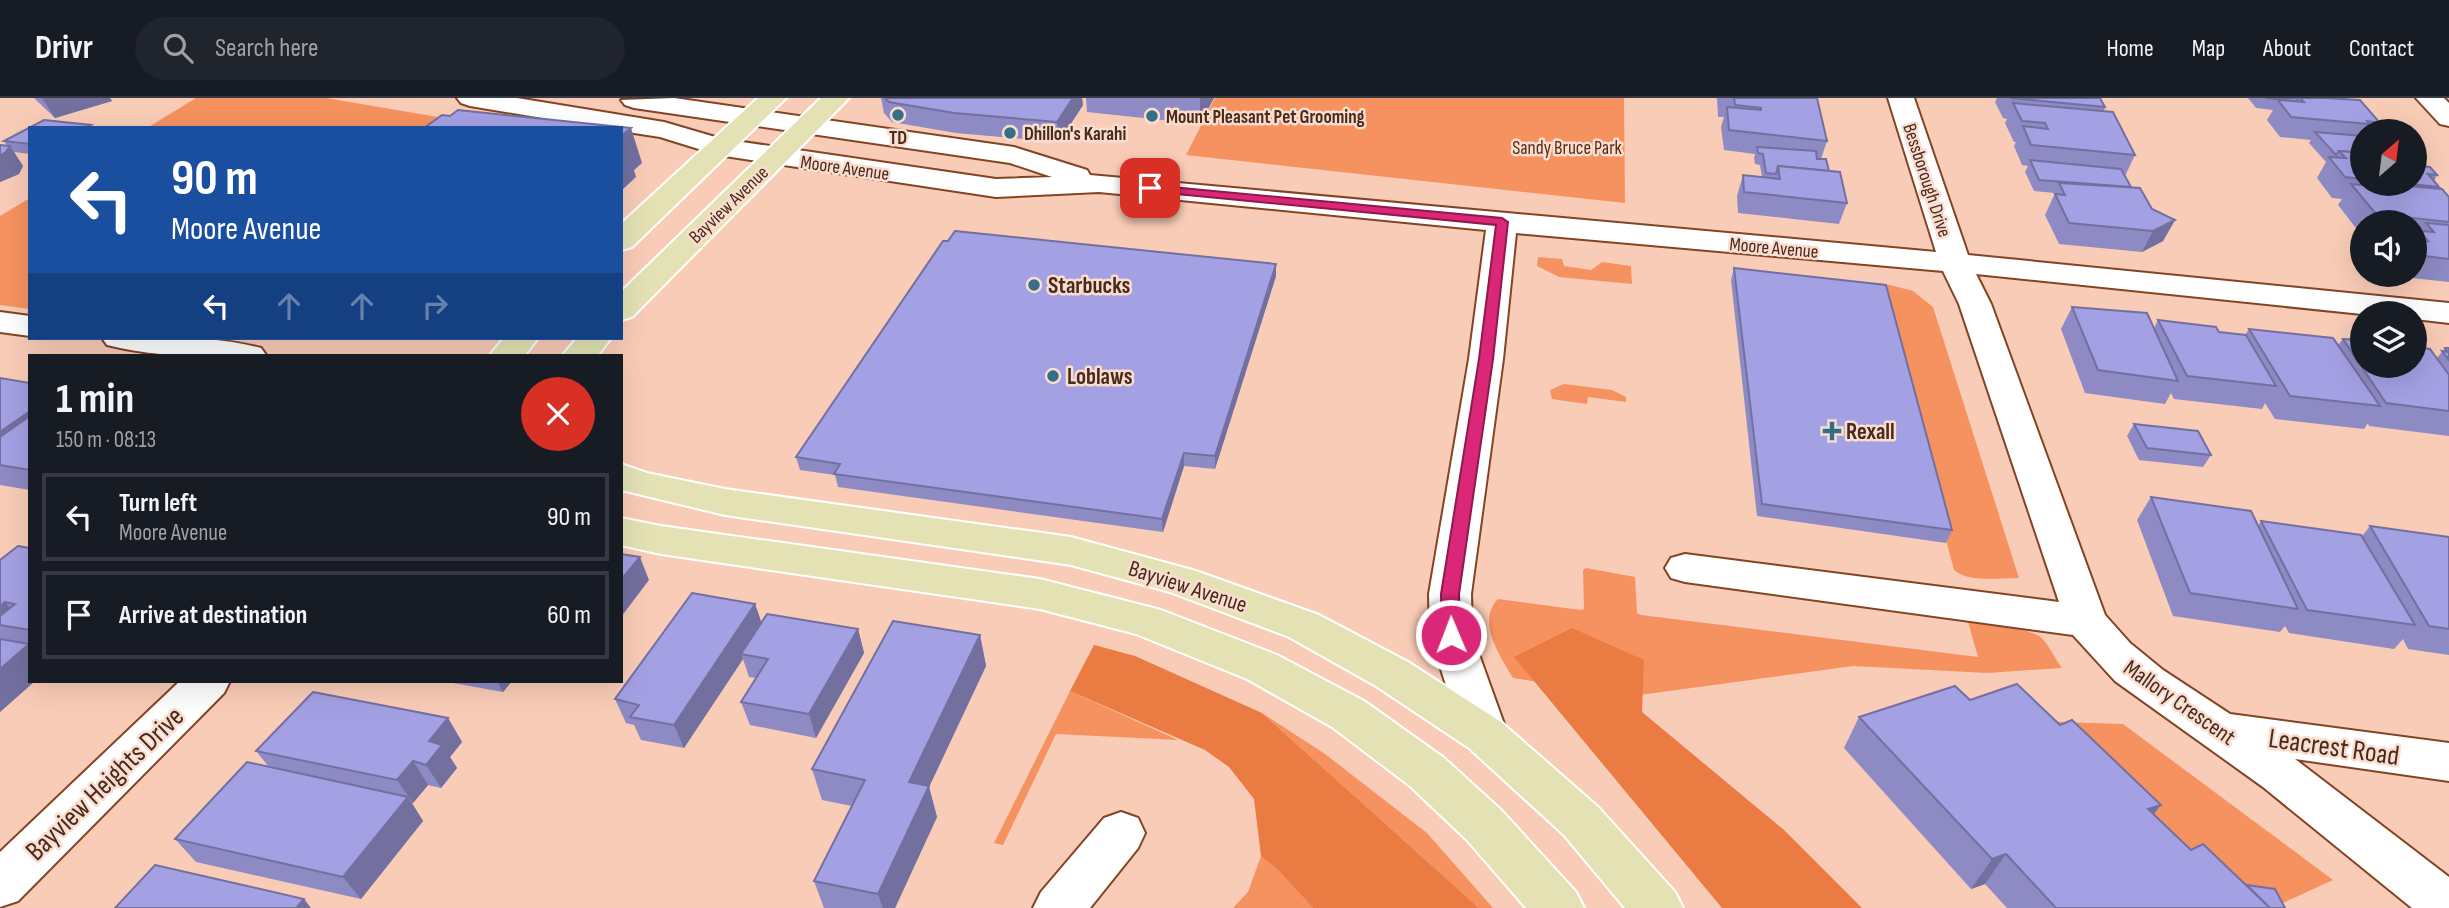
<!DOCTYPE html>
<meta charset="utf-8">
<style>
body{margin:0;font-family:"Sofia Sans Condensed",sans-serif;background:#20242c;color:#f1f3f6;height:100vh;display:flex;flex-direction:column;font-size:26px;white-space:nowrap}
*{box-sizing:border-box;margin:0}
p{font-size:23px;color:#9ea1a6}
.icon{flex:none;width:38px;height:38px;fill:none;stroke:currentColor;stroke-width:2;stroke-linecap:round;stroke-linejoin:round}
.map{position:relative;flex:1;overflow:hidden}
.details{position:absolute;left:28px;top:256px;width:595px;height:329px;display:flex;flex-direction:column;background:#171b24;border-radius:0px;box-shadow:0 7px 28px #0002}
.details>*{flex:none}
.hud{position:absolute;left:28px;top:28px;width:595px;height:214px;border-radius:0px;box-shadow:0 7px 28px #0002;background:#1a4fa0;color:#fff;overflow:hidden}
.needle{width:46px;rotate:28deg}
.controls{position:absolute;left:2350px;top:21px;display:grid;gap:14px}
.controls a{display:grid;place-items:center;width:77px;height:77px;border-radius:50%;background:#171b24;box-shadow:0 7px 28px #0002;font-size:35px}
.pin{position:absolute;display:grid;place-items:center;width:60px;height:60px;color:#fff;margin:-30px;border-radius:14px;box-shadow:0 4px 10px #0006}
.me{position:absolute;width:77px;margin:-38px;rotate:359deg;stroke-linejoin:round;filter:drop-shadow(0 0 5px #0008)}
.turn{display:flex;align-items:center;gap:24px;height:147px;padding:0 28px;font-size:32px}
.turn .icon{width:91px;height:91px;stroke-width:2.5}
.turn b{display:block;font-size:49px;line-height:60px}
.lanes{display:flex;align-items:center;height:66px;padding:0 28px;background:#0003;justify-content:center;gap:35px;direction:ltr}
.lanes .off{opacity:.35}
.round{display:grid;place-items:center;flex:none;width:74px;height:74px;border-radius:37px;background:#20242c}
.headline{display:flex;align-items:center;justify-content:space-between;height:119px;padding:0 28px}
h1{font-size:42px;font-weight:700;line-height:52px}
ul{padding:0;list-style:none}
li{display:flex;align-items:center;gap:21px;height:88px;margin:0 14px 10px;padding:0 14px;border:4px solid #363941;border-radius:0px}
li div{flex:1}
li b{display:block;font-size:26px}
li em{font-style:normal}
header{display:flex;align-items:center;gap:42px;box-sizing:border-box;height:98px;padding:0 35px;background:#171b24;border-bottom:2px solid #363941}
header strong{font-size:33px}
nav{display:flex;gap:38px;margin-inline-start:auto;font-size:24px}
.search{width:490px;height:63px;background:#20242c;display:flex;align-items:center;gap:18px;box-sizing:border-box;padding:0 24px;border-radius:38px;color:#9ea1a6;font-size:26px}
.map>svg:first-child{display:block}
.green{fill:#f69260}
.forest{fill:#e97b43}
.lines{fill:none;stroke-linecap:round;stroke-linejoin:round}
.minor-casing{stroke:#834424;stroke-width:4}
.major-casing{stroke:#fff;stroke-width:4}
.minor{fill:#fff;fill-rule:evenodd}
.major{fill:#e4e2b5;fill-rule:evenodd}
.wall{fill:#8d8ac4}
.shaded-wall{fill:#7370a0}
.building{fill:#a4a0e4;stroke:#7370a0;stroke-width:2}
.route{fill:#db2777;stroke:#8e194d;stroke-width:2}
.poi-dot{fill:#336f86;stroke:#fbddcf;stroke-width:2.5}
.labels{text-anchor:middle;stroke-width:5;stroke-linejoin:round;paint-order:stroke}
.far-poi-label{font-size:19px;font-weight:bold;fill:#472b1d;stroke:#fbddcf;text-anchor:start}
.far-park-label{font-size:19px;fill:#562a13;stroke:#fbddcf}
.far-street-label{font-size:19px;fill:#472b1d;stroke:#fbddcf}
.poi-label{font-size:23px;font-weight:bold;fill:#472b1d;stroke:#fbddcf;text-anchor:start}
.street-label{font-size:23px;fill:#472b1d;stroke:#fbddcf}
.near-street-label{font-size:28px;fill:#472b1d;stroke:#fbddcf}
</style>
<header>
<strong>Drivr</strong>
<div class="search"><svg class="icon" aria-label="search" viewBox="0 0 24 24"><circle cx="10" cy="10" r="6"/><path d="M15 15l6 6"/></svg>Search here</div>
<nav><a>Home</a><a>Map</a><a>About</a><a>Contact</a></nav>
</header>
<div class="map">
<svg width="2449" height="810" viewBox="0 0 2449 810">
<rect width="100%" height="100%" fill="#f9ccb7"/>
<g class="green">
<path d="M196,0H326L473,25L467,30H147Z"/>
<path d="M1215,0H1624L1625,105L1186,57Z"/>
<path d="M30,100V211L0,207V118Z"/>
<path d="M1538,159L1562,161L1564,168L1591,172L1602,164L1631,168L1632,186L1559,179L1537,168Z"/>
<path d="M1737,175L1890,187L1913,193L1933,209L2019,480C1999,480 1969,485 1954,472L1882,199Z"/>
<path d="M1564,286L1612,292L1626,299V304L1588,299L1587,306L1552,301L1550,292Z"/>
<path d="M1586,470L1635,479L1637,515L1641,517L1978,559L1968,524C1978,520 2027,531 2039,538C2047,543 2055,561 2062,570L1987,575L1853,568L1632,598L1513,580C1500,558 1476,523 1498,501L1581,512L1584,511L1583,472Z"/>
<path d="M1070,593L1178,642L1056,636L1003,747L994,745Z"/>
<path d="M1262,615L1325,656L1427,735L1493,810H1479Z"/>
<path d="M2004,622L2123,626L2333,782L2272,810Z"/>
<path d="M1261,758L1277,771L1313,810H1233L1248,794Z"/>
</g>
<g class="forest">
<path d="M1572,530L1644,562L1642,614L1784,732L1862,810H1722L1514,559Z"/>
<path d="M1094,547L1135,558L1262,615L1479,810H1313L1277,771L1261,758L1254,701L1229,669L1205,652L1070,593Z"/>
</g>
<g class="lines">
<g class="minor-casing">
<g id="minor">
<path d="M457,0H517L664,24L722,41L996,81L1052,79L1010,65L634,10L625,7L621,2L674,0L1014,49L1087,72L1090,77L1936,154L1888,0H1914L1968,157L2449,205V225L2415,221V215L2362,216L1976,176L1991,206L2105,517L2130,545L2163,572L2230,616L2449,645V683L2295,661L2449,779V810H2412L2263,689L2115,583L2073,537L1685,484L1671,480L1665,470L1671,460L1685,456L2059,504L1959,206L1943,173L1516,135L1503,261L1471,496L1472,537L1508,637L1501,650L1485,655L1469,650L1462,637L1430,537L1429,496L1469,261L1486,132L1099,94L996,99L718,57L660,39L621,33V30H602L470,8L461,5Z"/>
<path d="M2416,0H2444L2449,5V28L2440,26Z"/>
<path d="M0,214L30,218V238L0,234Z"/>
<path d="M102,240C154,238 210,237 261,250L266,257C214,259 158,260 107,247Z"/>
<path d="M180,583H230L224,595L18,803L0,809V754Z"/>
<path d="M1121,714L1138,720L1145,735L1138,750L1090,810H1033L1041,794L1104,720Z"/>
</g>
</g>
<g class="major-casing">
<g id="major">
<path d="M758,0H786L632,149L621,152V126Z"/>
<path d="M821,0H849L632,219L621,222V194Z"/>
<path d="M504,240H538L525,257H490Z"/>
<path d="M577,240H611L598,257H563Z"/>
<path d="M621,366L647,375L725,391L1071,439L1196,473L1319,517L1408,564L1501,624L1598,709L1675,794L1683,810H1625L1564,737L1469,650L1376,588L1289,539L1170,494L1071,467L725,417L621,392Z"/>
<path d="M621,420L661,428L1040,481L1161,512L1277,557L1364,603L1444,660L1501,712L1576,794L1584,810H1526L1467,742L1410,688L1332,629L1247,581L1136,536L1040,511L661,456L621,447Z"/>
</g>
</g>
<use href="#minor" class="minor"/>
<use href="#major" class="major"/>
</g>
<g class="wall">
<path d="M34,0H110L112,3L55,20Z"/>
<path d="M881,0H1082L1083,7L1059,44L956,35L892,24L884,15Z"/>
<path d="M1086,0H1214L1200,26L1087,14Z"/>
<path d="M1717,0H1817L1827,43L1821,61L1829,73L1847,105L1839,126L1738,115L1737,98L1743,77L1762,79L1760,67L1755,66L1754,60L1755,56L1724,52L1721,29L1724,19H1718Z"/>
<path d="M1997,0H2100L2105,9L2104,13L2135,57L2125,78L2131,89L2152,111L2175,122L2163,143L2142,154L2059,146L2045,117L2055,95L2034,93L2025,74L2028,68L2022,67L2014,48L2016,44H2014L2005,25L2007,21L2003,20L1995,4Z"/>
<path d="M2248,0H2345L2380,25L2375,33H2362V86H2415L2420,68L2437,77L2434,83L2439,89L2438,91L2449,99V184L2402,179L2401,177H2415V124H2362V138L2338,107L2342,101L2332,100L2317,80L2326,64L2309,45L2311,42L2280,39L2267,22L2273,12L2256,10Z"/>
<path d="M44,22L91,27L93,30H30V56L14,54L23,68L19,76L0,84V47L7,48L4,43Z"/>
<path d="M1276,166V178L1215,371L1184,368L1163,434L838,389L835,377L800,372L796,359Z"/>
<path d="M1734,170L1952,432L1946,445L1757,418L1731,182Z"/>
<path d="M2072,209L2154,230L2158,222L2219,234L2245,237L2249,231L2338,247L2343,241L2437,260L2445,250H2449V338L2369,328L2368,325L2364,331L2275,321L2265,305L2262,311L2174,301L2171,295L2165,306L2085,295L2061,231Z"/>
<path d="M0,280L30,285V392L0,387Z"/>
<path d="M2134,326L2211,357L2203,369L2139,362L2127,338Z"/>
<path d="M2151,399L2258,428L2261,423L2362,438L2370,428L2449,439V557L2408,551L2403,541L2394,551L2289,535L2285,528L2280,534L2173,518L2137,422Z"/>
<path d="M30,450V583H35L0,614V462Z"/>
<path d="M755,506L761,524L858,531L864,555L816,640L750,627L741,604L756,580L749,579L743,561L684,650L641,642L634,627L626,625L615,601Z"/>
<path d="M980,537L986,568L929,689L937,719L895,810H824L814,783L852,708L822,702L812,671Z"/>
<path d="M442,583H512L503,594Z"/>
<path d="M1970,602L2060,627L2161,707L2153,716L2191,752L2285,810H2007L1985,786L1971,791L1844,650L1859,619Z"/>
<path d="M448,620L462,644L450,659L457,670L441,690L428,687L413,705H412L423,723L361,801L196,764L175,741L269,669L256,653Z"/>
</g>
<g class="shaded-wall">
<path d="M42,0H110L112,3L55,20Z"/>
<path d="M1073,0H1082L1083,7L1059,44L1057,24Z"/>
<path d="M1200,0H1214L1200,26Z"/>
<path d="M631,30L642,65L634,72L636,79L621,93V38Z"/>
<path d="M10,48L23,68L19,76L0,84V57Z"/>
<path d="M2175,122L2163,143L2142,154L2153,133Z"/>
<path d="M1276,166V178L1215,371V358Z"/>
<path d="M30,313V349L0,367V334Z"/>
<path d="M1184,355V368L1163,434L1162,421Z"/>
<path d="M640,459L649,482L621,519V482Z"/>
<path d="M5,504L25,528L0,527V508Z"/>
<path d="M755,506L763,529L741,556L743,561L684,650L674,627Z"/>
<path d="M858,531L864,555L816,640L809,616Z"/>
<path d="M980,537L986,568L929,689L937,719L895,810H883L878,796L909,684Z"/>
<path d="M29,546L30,583H35L0,614V571Z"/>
<path d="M497,583H512L503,594Z"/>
<path d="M448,620L462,644L450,659L457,670L441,690L426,667L429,643Z"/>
<path d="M413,663L428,687L413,705L397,682Z"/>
<path d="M408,699L423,723L361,801L343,779Z"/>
<path d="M2161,707L2137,737L2148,711Z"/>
<path d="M2006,756L1985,786L1971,791L1992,761Z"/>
<path d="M304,801L311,810H296Z"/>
</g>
<g class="building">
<path d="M885,0H1073L1057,24L954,15L889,4Z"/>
<path d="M1733,0H1817L1827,43L1729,32L1727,9L1761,12V10L1735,7L1734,0Z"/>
<path d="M2011,0H2100L2105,9Z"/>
<path d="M2266,0H2298L2297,3Z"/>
<path d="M2300,0H2325L2360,2L2380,25L2367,23L2369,26L2291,19L2278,2L2304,4Z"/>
<path d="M2013,5L2113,14L2135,57L2031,47L2023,28L2048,31L2045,25L2022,23Z"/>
<path d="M458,12L631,30L621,38V30H424L442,17L450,18Z"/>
<path d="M44,22L91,27L85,30H30V46L4,43Z"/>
<path d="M2315,34L2362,38V55L2339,53L2336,57Z"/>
<path d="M0,47L10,48L5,55L0,57Z"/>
<path d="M1757,49L1816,53L1817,61H1826L1829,73L1778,68L1776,76L1766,75L1763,56L1758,55Z"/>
<path d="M2339,53L2362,55V81L2345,79L2329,59L2346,60Z"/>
<path d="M2030,62L2121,71L2131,89L2039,82Z"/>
<path d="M2415,62L2420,68L2430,69L2437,77L2428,76L2439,89L2411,86H2415Z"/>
<path d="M1778,68L1840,74L1847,105L1744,94L1743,77L1780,81Z"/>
<path d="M2059,85L2140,90L2152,111L2175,122L2153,133L2069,125L2055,96L2065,97Z"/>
<path d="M2351,86L2383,89L2380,86H2386L2442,91L2449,99V124L2376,116Z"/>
<path d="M2426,125L2449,127V161L2417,157L2415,154V141L2428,143L2420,133L2434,134Z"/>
<path d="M955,133L1276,166L1215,358L1184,355L1162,421L834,376L840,366L796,359L943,143H948Z"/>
<path d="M1734,170L1886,187L1952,432L1762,406Z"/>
<path d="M2072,209L2147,215L2178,283L2098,272Z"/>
<path d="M2158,222L2216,229L2219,234L2246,237L2276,288L2187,278Z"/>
<path d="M2249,231L2333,240L2380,308L2290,298Z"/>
<path d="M2343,241L2362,242V268H2415V249L2430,251L2449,277V313L2386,305Z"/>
<path d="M2445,250H2449V262L2442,253L2448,254Z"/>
<path d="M0,280L30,285V313L0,334Z"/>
<path d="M30,318V372L0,367V339Z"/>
<path d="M2134,326L2198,333L2211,357L2147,350Z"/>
<path d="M2151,399L2251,413L2298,511L2190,495Z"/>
<path d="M2261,423L2361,437L2415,527L2307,512Z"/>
<path d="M2370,428L2449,439V531L2429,528Z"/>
<path d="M18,448L30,450V532L0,527V518L15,506L5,504L0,508V462Z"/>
<path d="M621,456L640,459L621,482Z"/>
<path d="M692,495L755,506L674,627L630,619L639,607L615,601Z"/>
<path d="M767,516L858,531L809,616L741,604L768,561L741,556Z"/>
<path d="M893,523L980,537L909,684L929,688L878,796L814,783L865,682L812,671Z"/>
<path d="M0,541L29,546L0,571Z"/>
<path d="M2017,586L2060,627L2072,622L2161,707L2148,711L2191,752L2203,746L2270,810H2056L2006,756L1992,761L1859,619L1955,588L1970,602Z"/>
<path d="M313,594L448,620L429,643L442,647L426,667L413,663L397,682L256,653Z"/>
<path d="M247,664L408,699L343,779L175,741Z"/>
<path d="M155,767L304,801L296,810H115Z"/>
<path d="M2247,787L2275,791L2285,810H2270Z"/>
</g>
<path class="route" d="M1150,87L1502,120L1508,124L1493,261L1459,496L1460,537L1457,542H1445L1442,537L1441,496L1479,261L1496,127L1146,93L1145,90Z"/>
<g class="poi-dot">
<circle cx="898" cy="17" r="7"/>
<circle cx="1152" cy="18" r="7"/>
<circle cx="1010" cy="35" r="7"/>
<circle cx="1034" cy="187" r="7"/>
<circle cx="1053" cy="278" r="7"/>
<path d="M1828.5 322.5h7v7h7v7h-7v7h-7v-7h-7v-7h7z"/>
</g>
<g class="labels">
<g class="far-poi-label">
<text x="1166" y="25">Mount Pleasant Pet Grooming</text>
<text x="1024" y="42">Dhillon's Karahi</text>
<text x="898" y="46" text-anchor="middle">TD</text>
</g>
<g class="far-park-label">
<text x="1567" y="56">Sandy Bruce Park</text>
</g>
<g class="far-street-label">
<text transform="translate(845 69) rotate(8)" y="7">Moore Avenue</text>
<text transform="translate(1928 82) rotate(72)" y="7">Bessborough Drive</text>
<text transform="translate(728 106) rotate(-44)" y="7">Bayview Avenue</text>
<text transform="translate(1774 149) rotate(5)" y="7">Moore Avenue</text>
</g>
<g class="poi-label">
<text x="1048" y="195">Starbucks</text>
<text x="1067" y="286">Loblaws</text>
<text x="1846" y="341">Rexall</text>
</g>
<g class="street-label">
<text transform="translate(1188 488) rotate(18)" y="8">Bayview Avenue</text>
<text transform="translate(2180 604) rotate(35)" y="8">Mallory Crescent</text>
</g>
<g class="near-street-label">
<text transform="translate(2334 648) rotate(8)" y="10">Leacrest Road</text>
<text transform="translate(104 685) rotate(-44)" y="10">Bayview Heights Drive</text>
</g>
</g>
</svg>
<div class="controls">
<a><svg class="needle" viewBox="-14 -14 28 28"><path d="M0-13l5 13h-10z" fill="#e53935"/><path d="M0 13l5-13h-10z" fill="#9ea1a6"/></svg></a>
<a><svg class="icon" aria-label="sound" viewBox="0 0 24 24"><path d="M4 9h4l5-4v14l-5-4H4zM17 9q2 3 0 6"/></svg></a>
<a><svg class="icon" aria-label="layers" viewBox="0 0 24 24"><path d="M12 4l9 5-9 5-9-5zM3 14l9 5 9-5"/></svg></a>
</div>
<div class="pin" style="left:1150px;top:90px;background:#d93025"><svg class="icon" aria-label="arrive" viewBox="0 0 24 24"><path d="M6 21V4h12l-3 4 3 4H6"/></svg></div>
<svg class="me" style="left:1451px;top:537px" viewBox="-20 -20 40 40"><circle r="17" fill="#db2777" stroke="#fff" stroke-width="3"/><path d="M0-11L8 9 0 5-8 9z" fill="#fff"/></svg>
<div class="hud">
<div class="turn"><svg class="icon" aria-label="left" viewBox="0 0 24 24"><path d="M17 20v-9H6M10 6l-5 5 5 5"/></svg><div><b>90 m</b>Moore Avenue</div></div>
<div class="lanes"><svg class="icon" aria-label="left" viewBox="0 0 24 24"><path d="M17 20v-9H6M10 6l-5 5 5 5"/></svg><svg class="icon off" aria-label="ahead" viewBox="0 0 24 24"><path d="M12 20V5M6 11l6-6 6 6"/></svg><svg class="icon off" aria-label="ahead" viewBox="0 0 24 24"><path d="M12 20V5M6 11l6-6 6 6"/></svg><svg class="icon off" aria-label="right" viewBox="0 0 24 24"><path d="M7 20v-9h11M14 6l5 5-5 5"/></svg></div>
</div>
<section class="details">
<div class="headline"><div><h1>1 min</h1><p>150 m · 08:13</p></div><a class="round" style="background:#d93025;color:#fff"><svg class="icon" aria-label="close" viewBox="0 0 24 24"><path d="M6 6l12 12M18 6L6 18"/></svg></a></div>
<ul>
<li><svg class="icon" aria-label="left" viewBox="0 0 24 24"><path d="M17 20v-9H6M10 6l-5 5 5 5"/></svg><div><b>Turn left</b><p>Moore Avenue</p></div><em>90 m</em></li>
<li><svg class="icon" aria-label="arrive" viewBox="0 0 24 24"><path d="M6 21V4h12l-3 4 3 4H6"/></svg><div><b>Arrive at destination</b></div><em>60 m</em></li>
</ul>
</section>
</div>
